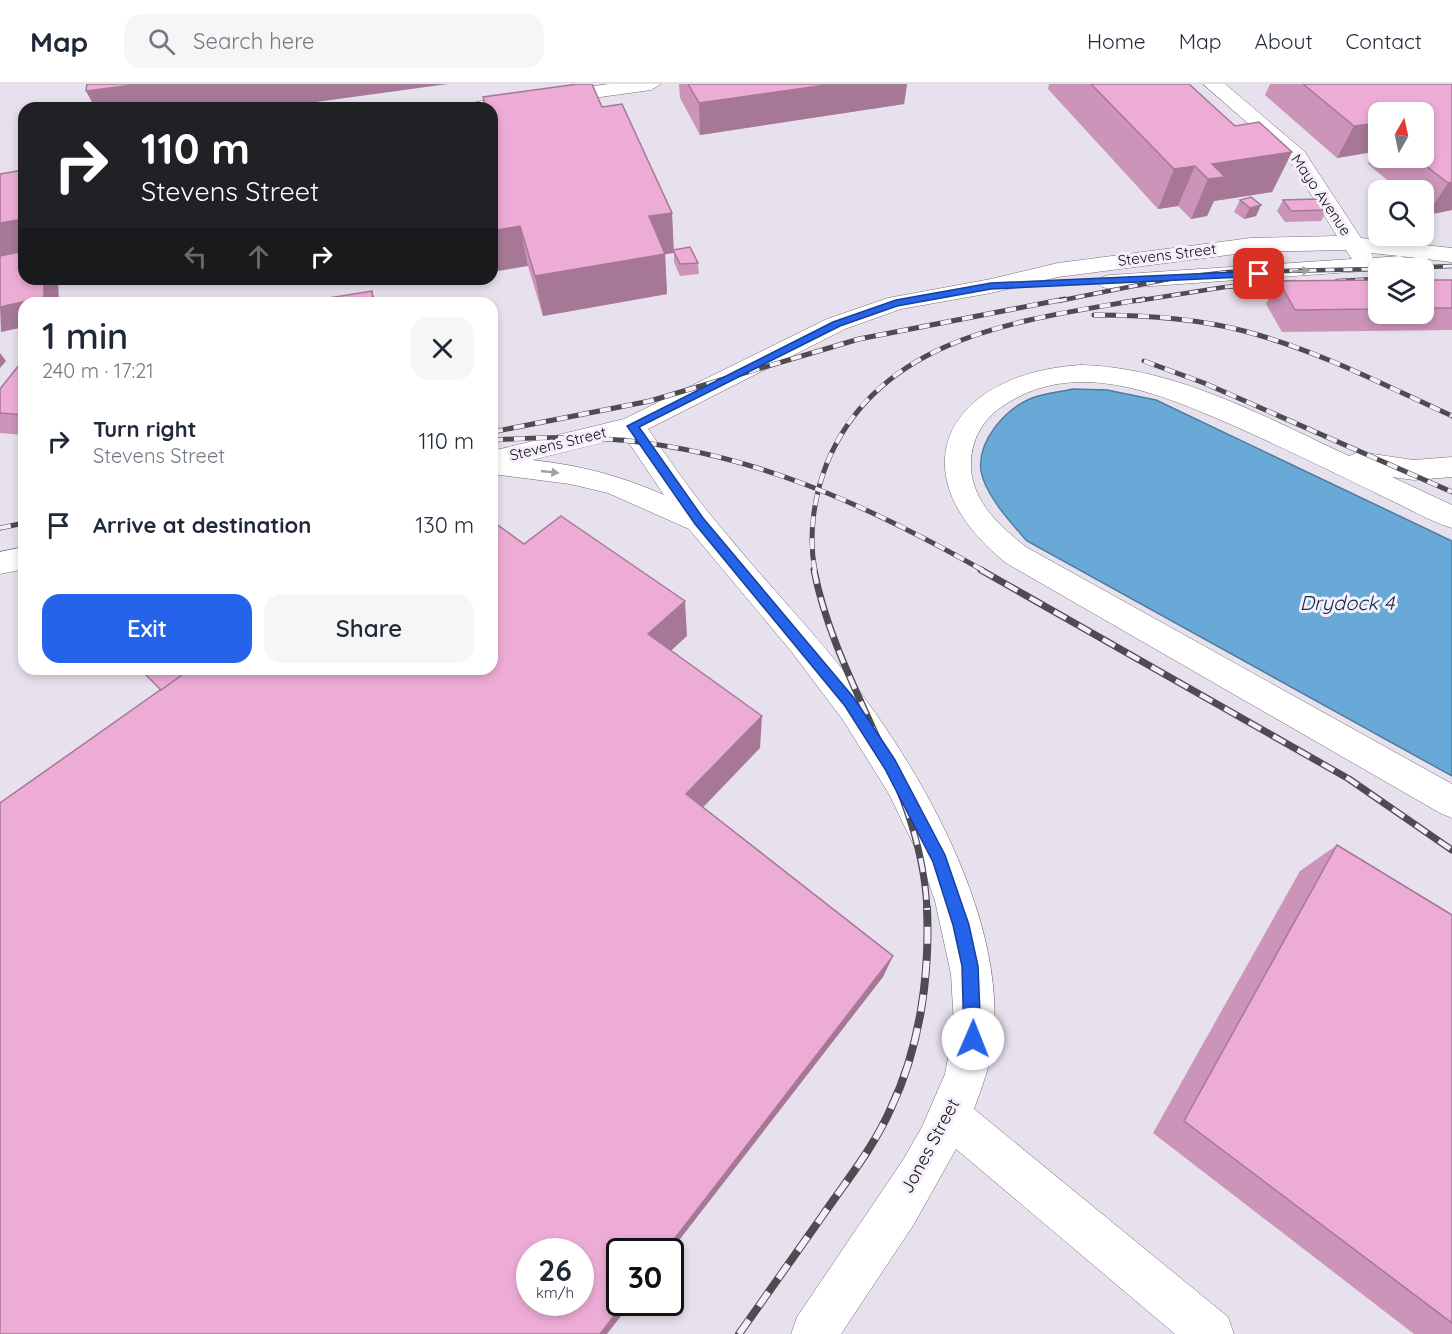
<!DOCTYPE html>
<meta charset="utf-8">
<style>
body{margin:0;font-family:Quicksand,sans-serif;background:#f6f6f7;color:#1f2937;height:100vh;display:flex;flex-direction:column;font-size:22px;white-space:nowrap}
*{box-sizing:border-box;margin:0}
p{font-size:20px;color:#747a83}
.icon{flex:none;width:33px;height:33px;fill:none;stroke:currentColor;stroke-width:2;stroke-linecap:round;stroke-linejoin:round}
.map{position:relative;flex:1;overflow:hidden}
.details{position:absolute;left:18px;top:213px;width:480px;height:378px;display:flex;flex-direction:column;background:#fff;border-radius:18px;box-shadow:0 3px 9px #0003}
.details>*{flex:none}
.banner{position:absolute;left:18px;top:18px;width:480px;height:183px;border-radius:18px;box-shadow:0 3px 9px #0003;background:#202124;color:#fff;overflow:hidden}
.needle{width:39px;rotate:9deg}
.buttons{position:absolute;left:1368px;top:18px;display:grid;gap:12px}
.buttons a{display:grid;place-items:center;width:66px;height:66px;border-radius:12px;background:#fff;box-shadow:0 3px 9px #0003;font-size:30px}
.speed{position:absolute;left:516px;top:1154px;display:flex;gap:12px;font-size:30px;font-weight:700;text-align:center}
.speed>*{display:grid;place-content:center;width:78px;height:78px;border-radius:50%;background:#fff;box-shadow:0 3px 9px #0003;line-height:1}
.speed small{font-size:15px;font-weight:400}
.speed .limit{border:3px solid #111;border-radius:9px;background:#fff;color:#111}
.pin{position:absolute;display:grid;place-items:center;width:51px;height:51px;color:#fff;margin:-26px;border-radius:12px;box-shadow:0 3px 9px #0006}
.me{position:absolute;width:66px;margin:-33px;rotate:1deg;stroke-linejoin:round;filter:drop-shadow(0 0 4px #0008)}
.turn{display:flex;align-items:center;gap:21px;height:126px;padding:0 24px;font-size:27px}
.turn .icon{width:78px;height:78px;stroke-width:2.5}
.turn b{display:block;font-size:42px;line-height:51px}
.lanes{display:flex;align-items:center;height:57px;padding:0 24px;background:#0003;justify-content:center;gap:30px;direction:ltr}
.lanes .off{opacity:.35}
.round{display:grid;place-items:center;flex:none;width:63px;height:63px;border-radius:18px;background:#f6f6f7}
.headline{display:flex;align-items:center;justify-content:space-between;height:102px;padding:0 24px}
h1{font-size:36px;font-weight:600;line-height:45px}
.action{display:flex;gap:12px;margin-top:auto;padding:12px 24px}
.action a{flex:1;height:69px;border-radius:18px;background:#2563eb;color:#fff;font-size:24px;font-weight:600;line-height:69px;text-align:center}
.action a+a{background:#f6f6f7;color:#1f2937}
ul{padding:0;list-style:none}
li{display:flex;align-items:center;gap:18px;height:84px;padding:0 24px}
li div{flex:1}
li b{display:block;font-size:22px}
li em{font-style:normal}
header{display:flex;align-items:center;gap:36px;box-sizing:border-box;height:84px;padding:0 30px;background:#fff;border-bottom:2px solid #e0e1e3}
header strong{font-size:28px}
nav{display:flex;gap:33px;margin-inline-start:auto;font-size:21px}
.search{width:420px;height:54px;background:#f6f6f7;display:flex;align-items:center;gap:15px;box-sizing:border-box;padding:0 21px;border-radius:18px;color:#747a83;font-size:22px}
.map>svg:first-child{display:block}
.water{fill:#69a9d7;stroke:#4f7b9c;stroke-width:1.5}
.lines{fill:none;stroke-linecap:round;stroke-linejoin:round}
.minor-casing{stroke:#736e78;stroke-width:1}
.minor{fill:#fff;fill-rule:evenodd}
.rail-far3-casing{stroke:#4e4b51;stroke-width:4.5}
.rail-far2-casing{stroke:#4e4b51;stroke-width:5}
.rail-far1-casing{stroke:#4e4b51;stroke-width:7}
.rail-casing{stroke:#4e4b51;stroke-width:8}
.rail-far3{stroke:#f4effa;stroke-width:3;stroke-dasharray:9;stroke-linecap:butt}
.rail-far2{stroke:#f4effa;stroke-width:4;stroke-dasharray:11;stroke-linecap:butt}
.rail-far1{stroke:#f4effa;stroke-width:4.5;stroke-dasharray:14;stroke-linecap:butt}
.rail{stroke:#f4effa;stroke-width:6;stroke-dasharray:17;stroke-linecap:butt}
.wall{fill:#cc94b8;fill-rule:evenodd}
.shaded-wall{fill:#a67896}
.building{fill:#edacd6;stroke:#a67896;stroke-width:1.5;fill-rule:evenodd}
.oneway{fill:#a09fa1}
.route{fill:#2563eb;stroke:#184099;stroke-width:1.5}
.labels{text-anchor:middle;stroke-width:6;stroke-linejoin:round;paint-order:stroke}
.far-street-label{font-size:15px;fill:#110f13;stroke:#f4effa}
.street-label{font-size:18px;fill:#110f13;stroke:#f4effa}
.water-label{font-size:20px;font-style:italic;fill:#0f2c3f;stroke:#f4effa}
</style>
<header>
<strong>Map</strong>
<div class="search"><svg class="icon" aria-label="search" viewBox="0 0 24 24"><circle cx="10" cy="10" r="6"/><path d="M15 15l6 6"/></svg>Search here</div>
<nav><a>Home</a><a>Map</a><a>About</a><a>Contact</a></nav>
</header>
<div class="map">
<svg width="1452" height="1250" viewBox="0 0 1452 1250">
<rect width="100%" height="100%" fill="#e7e1ed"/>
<path class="water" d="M1073,305L1107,306L1156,316L1452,457V692L1027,457C1012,440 985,411 981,387C977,357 1005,325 1032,314C1044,309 1060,308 1073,305Z"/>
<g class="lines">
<g class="minor-casing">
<g id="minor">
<path d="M609,0H661L651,6L492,28V24H466L476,18Z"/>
<path d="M1203,0H1225L1304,67L1361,154L1452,164V178L1399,172L1407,174L1411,179L1407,184L1110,205L1102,203L1098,198L1102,193L1110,191L1352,175L1346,166L1251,168L1058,193L991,209L901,225L845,245L648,345C672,380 696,415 724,447C761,493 802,535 839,581C916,676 1008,832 993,959C990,982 982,1003 974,1025L1228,1233L1234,1250H1175L956,1065L914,1140L841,1250H791L797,1233L903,1076L922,1043L945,990L954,941L951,890L935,817L921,776L889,710L843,636L791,567L689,445L608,409L570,400L492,390V367L624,335L827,235L888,214L991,195L1058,179L1251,154L1337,152L1289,75ZM1371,169L1399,172L1373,174ZM625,353L664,411C621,392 580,381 532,376Z"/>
<path d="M1081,281C1175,283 1265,333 1349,372L1359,368L1414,376L1452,373V393L1414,396L1392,393L1452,421V444C1429,437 1408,424 1386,414C1337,390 1288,366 1239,344C1167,313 1080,272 1006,320C983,334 970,356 971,384C973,419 1001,443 1026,463L1452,700V734L1440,729L1006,479C892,387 949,289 1081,281Z"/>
<path d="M24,463V485L0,490V468Z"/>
</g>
</g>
<use href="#minor" class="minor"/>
<g class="rail-far3-casing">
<g id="rail-far3">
<path d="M1407,184L1452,182"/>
<path d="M1337,197L1378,195"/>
<path d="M1058,217L1169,195L1228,188L1378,185"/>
<path d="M1136,217L1225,203L1295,198"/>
</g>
</g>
<g class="rail-far2-casing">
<g id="rail-far2">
<path d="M1094,231C1145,231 1195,234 1244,247C1317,266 1384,301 1452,332"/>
<path d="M1144,277L1204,299L1452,408"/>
<path d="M492,348L650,317L859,255L1065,215"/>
<path d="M492,356C530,354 568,352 606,355C743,364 866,420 984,487"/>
<path d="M0,444L24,439"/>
<path d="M815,487C808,452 814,412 827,379C880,250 1024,236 1144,215"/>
</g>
</g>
<g class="rail-far1-casing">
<g id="rail-far1">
<path d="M814,486C837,604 922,702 927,826"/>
<path d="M981,486L1349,695L1452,766"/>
</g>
</g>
<g class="rail-casing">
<path id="rail" d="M739,1250C767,1210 795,1171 823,1131C847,1096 874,1063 891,1024C920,963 930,891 927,824"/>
</g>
<use href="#rail-far3" class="rail-far3"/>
<use href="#rail-far2" class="rail-far2"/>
<use href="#rail-far1" class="rail-far1"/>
<use href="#rail" class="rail"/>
</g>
<g class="wall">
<path d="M679,0H907L904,20L700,51L680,14Z"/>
<path d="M1049,0H1190V1L1235,42L1292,68L1272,108L1214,117L1207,132L1191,135L1178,122L1158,125L1048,5Z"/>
<path d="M1270,0H1452V126L1427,131L1424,128V106H1399L1368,80L1374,69L1373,68L1337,74L1265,11ZM1378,28H1424V74H1378Z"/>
<path d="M483,13L602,23L672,129L673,166L698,179L699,190L680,192L674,178V169L665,170L667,210L543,232L528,182L492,24H485Z"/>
<path d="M1240,116L1261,121L1256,132L1244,135L1234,128Z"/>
<path d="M1283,116L1327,126L1321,137L1285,138L1277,127Z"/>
<path d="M1378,196V230H1424V196H1452V246L1282,248L1266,220L1279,197Z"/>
<path d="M24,275V351L0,349V305Z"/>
<path d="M1337,761L1452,831V1250H1414L1153,1049L1300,787Z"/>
</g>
<g class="shaded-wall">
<path d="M141,0H448L272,24H95L86,7Z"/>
<path d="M833,0H907L904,20L700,51L699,19Z"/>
<path d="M1378,39V59L1373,68L1337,74L1354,42Z"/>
<path d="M1292,68L1272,108L1214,117L1207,132L1191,135L1208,95L1212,80Z"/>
<path d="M1195,82L1178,122L1158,125L1174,85Z"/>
<path d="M1452,98V126L1427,131L1448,99Z"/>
<path d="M1261,121L1256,132L1244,135L1250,124Z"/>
<path d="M672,129L674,169L665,170L667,210L543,232L535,192L649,132Z"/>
<path d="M24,135V170L0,175V139Z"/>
<path d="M520,142L528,182L492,188V147Z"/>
<path d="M44,195H58L59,219H24V243L1,248L0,223Z"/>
<path d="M372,207L376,219H373Z"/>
<path d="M0,269L6,277L0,284Z"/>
<path d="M685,517L687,552L652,584L648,550Z"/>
<path d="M762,632L760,664L689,738L686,710Z"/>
<path d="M893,872L883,893L670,1168V1167H665Z"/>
<path d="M625,1218H632L607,1250H600Z"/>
</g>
<g class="building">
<path d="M87,0H141L86,7Z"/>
<path d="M578,0H592L602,23L622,20L672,129L649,132L665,170L535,192L520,142L492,147V24H486L483,13Z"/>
<path d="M688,0H833L699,19Z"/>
<path d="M1091,0H1189L1235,42L1259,38L1292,68L1212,80L1225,93L1208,95L1195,82L1174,85Z"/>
<path d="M1303,0H1452V98L1448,99L1416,74H1424V28H1378V39L1354,42Z"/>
<path d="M24,86V135L0,139V90Z"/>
<path d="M1251,113L1261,121L1250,124L1240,116Z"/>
<path d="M1319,115L1327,126L1291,127L1283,116Z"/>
<path d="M690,163L698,179L680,180L673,166Z"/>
<path d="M24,167V195H44V213L0,223V172Z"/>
<path d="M1378,196V225L1295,226L1279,197Z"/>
<rect x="1424" y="196" width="28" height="28"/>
<path d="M372,207L373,219H297Z"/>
<path d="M24,275V331L0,329V305Z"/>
<path d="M561,432L685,517L648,550L762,632L686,710L893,872L665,1167H620V1218H625L600,1250H0V719L190,585H492V437L524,460ZM530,1167H580V1218H530Z"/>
<path d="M140,585H190L161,606Z"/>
<path d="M1337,761L1452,831V1239L1184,1037Z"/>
</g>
<defs><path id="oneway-solid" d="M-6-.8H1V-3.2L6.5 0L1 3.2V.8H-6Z" transform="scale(1.5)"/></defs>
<g class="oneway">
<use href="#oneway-solid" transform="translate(1301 187) rotate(-4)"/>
<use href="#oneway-solid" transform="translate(550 388) rotate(6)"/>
</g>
<path class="route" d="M1259,187L1264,190L1263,192L991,205L897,222L840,242L639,343L703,434L854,614L895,676L945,771L969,841L978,882L981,955L979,961L973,963L967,961L964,955L962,882L953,841L933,778L885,685L845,622L695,440L627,342L833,238L896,216L991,199Z"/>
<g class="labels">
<g class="far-street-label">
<text transform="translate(1321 111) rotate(56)" y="5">Mayo Avenue</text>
<text transform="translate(1167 171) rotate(-7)" y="5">Stevens Street</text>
<text transform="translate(558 360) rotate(-14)" y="5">Stevens Street</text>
</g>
<g class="street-label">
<text transform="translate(930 1062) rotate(-62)" y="6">Jones Street</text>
</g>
<g class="water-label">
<text x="1347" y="526">Drydock 4</text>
</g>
</g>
</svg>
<div class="buttons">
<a><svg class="needle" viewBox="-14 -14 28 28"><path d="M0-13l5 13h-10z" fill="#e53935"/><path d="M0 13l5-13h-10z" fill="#747a83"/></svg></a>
<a><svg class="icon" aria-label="search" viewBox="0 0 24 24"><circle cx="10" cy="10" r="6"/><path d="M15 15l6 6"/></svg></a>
<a><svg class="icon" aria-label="layers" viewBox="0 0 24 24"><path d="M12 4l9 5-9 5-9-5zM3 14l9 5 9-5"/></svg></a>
</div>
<div class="speed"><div>26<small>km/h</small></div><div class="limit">30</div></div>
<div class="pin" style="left:1259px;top:190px;background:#d93025"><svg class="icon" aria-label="arrive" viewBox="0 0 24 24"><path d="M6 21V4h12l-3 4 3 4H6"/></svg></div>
<svg class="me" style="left:973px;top:955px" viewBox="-20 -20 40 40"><circle r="19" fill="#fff"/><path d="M0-13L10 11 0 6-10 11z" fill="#2563eb"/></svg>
<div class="banner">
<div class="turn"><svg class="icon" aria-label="right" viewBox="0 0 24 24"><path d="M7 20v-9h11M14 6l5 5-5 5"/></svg><div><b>110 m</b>Stevens Street</div></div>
<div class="lanes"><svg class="icon off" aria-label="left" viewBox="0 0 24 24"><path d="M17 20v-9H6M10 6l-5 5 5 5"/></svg><svg class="icon off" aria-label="ahead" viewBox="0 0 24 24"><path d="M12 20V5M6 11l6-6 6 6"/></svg><svg class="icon" aria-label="right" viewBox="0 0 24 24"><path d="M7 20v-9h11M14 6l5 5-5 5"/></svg></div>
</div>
<section class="details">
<div class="headline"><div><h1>1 min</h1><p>240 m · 17:21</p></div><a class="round"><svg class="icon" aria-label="close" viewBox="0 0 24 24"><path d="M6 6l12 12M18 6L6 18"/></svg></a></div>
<ul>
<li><svg class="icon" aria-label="right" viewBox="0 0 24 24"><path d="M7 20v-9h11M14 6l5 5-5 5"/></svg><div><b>Turn right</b><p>Stevens Street</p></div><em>110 m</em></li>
<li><svg class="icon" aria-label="arrive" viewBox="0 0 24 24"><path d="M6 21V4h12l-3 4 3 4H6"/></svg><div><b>Arrive at destination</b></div><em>130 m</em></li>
</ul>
<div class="action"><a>Exit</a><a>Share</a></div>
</section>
</div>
